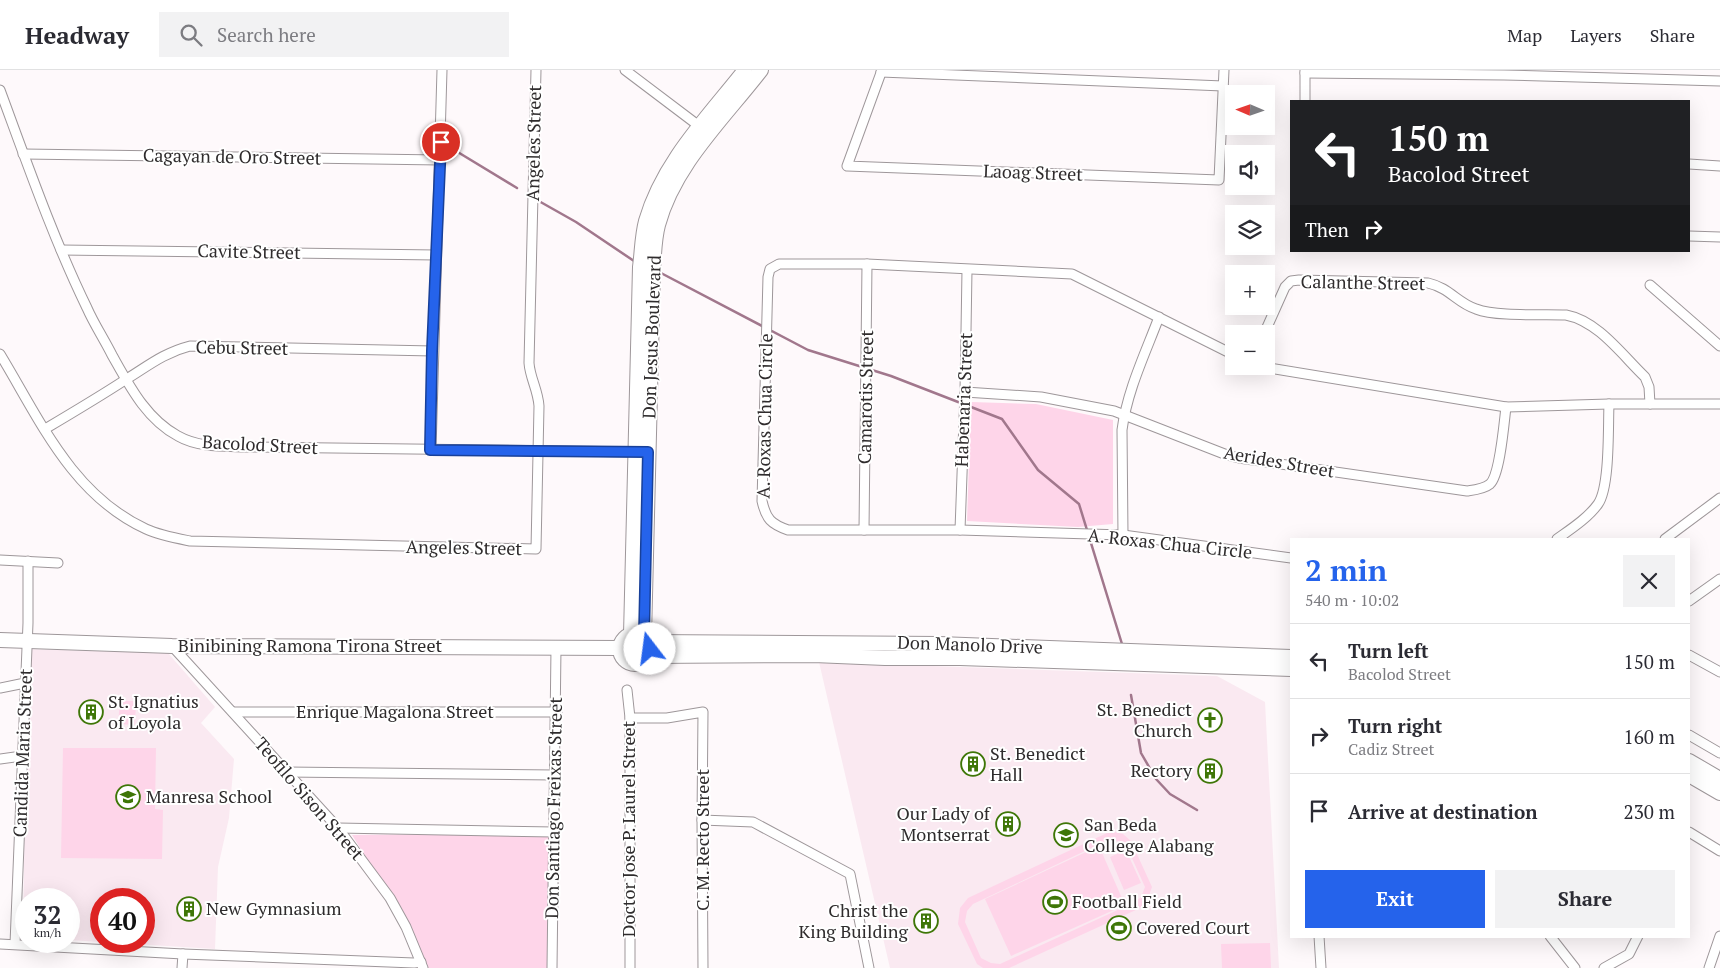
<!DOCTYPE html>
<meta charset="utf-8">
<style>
body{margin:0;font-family:"PT Serif",serif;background:#f2f2f3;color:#2b2b33;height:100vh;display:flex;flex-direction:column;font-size:19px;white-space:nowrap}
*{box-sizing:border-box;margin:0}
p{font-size:16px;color:#7c7c81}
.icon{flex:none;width:28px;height:28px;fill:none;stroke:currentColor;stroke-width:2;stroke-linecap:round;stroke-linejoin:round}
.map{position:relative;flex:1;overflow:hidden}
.side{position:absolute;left:1290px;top:468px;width:400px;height:400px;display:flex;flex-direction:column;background:#fff;border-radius:0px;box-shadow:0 5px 20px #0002}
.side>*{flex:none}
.hud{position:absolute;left:1290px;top:30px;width:400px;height:152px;border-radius:0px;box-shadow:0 5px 20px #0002;background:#202124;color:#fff;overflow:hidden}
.needle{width:32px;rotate:272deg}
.controls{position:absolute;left:1225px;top:15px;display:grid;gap:10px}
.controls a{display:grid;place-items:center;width:50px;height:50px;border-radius:0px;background:#fff;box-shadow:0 5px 20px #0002;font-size:25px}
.speed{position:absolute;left:15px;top:818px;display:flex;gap:10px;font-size:25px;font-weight:700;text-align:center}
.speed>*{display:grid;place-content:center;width:65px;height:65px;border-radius:50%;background:#fff;box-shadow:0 5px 20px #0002;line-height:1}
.speed small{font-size:12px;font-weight:400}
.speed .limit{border:8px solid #d22;background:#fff;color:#111}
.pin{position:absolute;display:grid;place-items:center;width:42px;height:42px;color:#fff;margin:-21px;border:2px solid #fff;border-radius:50%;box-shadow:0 1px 5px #0007}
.me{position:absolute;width:55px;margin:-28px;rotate:345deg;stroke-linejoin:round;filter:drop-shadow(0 0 4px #0008)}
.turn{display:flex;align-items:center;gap:18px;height:105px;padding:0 15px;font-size:22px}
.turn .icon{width:65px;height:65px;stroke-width:2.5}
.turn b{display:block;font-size:35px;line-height:42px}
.then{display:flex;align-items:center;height:48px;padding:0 15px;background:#0003;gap:10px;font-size:19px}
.round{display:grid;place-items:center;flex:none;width:52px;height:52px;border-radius:0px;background:#f2f2f3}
.headline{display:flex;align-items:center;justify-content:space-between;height:85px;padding:0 15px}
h1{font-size:30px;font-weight:600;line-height:38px;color:#2563eb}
.cta{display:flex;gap:10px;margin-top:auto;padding:10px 15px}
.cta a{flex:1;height:58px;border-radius:0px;background:#2563eb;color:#fff;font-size:20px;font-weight:600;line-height:58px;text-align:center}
.cta a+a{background:#f2f2f3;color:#2b2b33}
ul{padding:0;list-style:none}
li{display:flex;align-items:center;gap:15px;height:75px;padding:0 15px;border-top:1px solid #e1e1e2}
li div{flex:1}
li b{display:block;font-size:19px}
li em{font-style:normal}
header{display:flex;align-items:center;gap:30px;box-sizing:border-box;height:70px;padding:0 25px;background:#fff;border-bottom:1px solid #e1e1e2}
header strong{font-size:24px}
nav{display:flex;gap:28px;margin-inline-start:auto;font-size:18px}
.search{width:350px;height:45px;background:#f2f2f3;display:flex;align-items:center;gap:12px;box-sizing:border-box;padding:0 18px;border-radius:0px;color:#7c7c81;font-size:19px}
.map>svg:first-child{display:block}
.built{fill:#fae9f1;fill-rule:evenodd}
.green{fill:#fed5e9;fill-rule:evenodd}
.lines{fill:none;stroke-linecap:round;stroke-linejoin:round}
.stream{stroke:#a1778c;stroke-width:2.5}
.street-casing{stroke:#9e979a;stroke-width:11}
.secondary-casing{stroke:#9e979a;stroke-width:16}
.street{stroke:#fff;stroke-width:9}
.secondary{stroke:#fff;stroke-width:14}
.route-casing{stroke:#184099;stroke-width:12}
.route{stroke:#2563eb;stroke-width:9}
.labels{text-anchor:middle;stroke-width:4;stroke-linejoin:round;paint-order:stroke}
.street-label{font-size:18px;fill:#2f2c2d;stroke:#fff}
.poi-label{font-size:18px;fill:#2f2c2d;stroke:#fff;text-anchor:start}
</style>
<header>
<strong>Headway</strong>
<div class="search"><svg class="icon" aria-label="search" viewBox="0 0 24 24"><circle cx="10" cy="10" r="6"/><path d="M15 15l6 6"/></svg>Search here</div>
<nav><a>Map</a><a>Layers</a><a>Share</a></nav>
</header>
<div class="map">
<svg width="1720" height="898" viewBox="0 0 1720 898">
<rect width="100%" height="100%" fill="#fef9fb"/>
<g class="built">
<path d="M27,579L168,583L215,637L201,653L234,689L229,748L218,797L215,879L69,870V829H26V867H23ZM101,829H144V871H101Z"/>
<path d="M819,592L1217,606L1265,632L1279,898H890Z"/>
</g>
<g class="green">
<path d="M971,332L1036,334L1113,350V454L1078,457L967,451Z"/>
<path d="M120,631H136L135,655L118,654Z"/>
<path d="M63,678H156L155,739L163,740L162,789L61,788Z"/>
<path d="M1115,762L1123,764L1131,771L1152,817L1146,834L1138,839L1009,898H983L977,894L958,854L960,838L968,828L1107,763ZM1115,770L1126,775L1145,817L1141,827L1135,832L1000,894L991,893L981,888L965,852L967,841L973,834L1106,771Z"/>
<path d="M552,763L549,898H427L401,843L352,765Z"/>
<path d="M1099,776L1125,835L1011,886L985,829Z"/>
<path d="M1126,780L1141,813L1124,820L1110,787Z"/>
<path d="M1270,873L1271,898H1222L1221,874Z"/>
</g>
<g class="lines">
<g class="stream">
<path d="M456,81L517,118"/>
<path d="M537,130L576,152L634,191"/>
<path d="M659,202L808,280L891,306L1002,349L1038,400L1079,434L1122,574"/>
<path d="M1131,625L1141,683L1156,709L1170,724L1197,740"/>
</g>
<g class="street-casing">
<g id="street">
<path d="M625,0L703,59"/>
<path d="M882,0L847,96L1219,110L1224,0"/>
<path d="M881,2L1223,16"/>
<path d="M1305,3L1504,5L1720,11"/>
<path d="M0,20C27,93 53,168 87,238C94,254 104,269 112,285C129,315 146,349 178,366C199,378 225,376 248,377L640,382"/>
<path d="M1305,31V0"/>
<path d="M23,84L440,90"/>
<path d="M1689,94L1720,96"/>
<path d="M1689,166L1720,167"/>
<path d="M61,180L436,185"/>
<path d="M1650,215L1720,276"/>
<path d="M1264,264L1285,217L1291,211L1299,210L1428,213C1450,218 1457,233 1476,239C1497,247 1542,244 1566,245C1598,251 1622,285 1645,307L1649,317L1650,334"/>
<path d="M0,284C40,350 72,425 146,459C159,465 175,468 190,471L536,479L539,336C538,320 530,308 529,293L536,0"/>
<path d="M1234,285L1072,204L867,194H779L770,199L768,207L762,431C766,449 771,454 788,460H960L1123,465L1291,488"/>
<path d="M1257,296L1506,337L1609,334H1720"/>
<path d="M965,322L1041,327L1114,341L1227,385L1239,388L1467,421C1474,420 1484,419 1490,414C1500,405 1504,353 1506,337"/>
<path d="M45,359C72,343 99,327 125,310C148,296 163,283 190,276L433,281"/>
<path d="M431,380L442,0"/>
<path d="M864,460L867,194"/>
<path d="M960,460L965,322L967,200"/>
<path d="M1123,465L1122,360C1127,321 1145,284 1159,247"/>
<path d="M1557,469C1571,459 1588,448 1598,434C1610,417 1608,357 1609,334"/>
<path d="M1665,469L1720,428"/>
<path d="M0,490L58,493"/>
<path d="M1689,531L1720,509"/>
<path d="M172,576L338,758L390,828L406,857L423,898"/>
<path d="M1689,585L1720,602"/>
<path d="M0,618L25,613"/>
<path d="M627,620L630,648V898"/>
<path d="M233,642H557"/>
<path d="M630,648H667L703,642L702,750L703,898"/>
<path d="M1689,665L1720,683"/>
<path d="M0,689L22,686"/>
<path d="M286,702L555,705"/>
<path d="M702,750L753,752L850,804L869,898"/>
<path d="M338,758L554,762"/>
<path d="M1689,762L1720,781"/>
<path d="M1319,866L1321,898"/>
<path d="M1550,866L1575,898"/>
<path d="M0,874L183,884L414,893L421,892"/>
<path d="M15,874L28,553V491"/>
<path d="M182,898L183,884"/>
<path d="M552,898L556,578"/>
<path d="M1604,898L1629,884L1638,866"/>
<path d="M1709,898L1720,866"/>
</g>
</g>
<g class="secondary-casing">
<g id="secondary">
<circle cx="635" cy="579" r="15"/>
<path d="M631,565L640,197C642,182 642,166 646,151C663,92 708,47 745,0"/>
<path d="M644,567L653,201C654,186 654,170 658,155C674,95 724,48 761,0"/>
<path d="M0,570L172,576L620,578"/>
<path d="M648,572L939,574L1291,587"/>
<path d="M648,586L814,585L885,588H960L1291,599"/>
<path d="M1689,691L1720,709"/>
<path d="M1689,705L1720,723"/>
</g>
</g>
<use href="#street" class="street"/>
<use href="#secondary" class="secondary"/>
</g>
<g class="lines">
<g class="route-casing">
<path id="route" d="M441,72L432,281L430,380L648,382L644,567L648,572L650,579"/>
</g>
<use href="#route" class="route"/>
</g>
<defs>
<g id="building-ring" transform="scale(1.25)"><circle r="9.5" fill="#fff" stroke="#3e7607" stroke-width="1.5"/><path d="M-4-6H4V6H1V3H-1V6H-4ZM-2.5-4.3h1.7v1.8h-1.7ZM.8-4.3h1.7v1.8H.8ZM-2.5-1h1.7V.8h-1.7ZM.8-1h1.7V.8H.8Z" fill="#3e7607"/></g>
<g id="church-ring" transform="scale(1.25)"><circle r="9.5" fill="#fff" stroke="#3e7607" stroke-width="1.5"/><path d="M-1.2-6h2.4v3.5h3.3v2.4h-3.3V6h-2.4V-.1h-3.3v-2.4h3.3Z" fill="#3e7607"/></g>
<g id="school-ring" transform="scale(1.25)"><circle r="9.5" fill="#fff" stroke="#3e7607" stroke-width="1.5"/><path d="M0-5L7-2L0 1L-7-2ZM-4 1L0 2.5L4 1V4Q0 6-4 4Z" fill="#3e7607"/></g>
<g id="university-ring" transform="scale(1.25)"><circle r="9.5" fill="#fff" stroke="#3e7607" stroke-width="1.5"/><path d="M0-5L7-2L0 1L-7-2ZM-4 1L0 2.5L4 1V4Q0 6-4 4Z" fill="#3e7607"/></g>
<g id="stadium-ring" transform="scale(1.25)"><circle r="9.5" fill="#fff" stroke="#3e7607" stroke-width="1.5"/><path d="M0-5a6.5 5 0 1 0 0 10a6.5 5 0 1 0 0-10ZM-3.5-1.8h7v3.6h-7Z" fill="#3e7607"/></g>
</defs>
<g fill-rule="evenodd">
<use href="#building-ring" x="91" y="642"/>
<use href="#church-ring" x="1210" y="650"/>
<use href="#building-ring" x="973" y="694"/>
<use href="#building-ring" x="1210" y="701"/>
<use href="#school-ring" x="128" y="727"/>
<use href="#building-ring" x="1008" y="754"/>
<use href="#university-ring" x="1066" y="765"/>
<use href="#stadium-ring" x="1055" y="832"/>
<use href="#building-ring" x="189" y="839"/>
<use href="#building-ring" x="926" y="851"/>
<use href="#stadium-ring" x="1119" y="858"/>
</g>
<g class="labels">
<g class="street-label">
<text transform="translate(534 73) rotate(-89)" y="6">Angeles Street</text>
<text transform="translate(232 87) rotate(1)" y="6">Cagayan de Oro Street</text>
<text transform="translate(1033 103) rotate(2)" y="6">Laoag Street</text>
<text transform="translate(249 182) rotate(1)" y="6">Cavite Street</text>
<text transform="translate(1363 213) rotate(1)" y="6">Calanthe Street</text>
<text transform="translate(652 267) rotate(-88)" y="6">Don Jesus Boulevard</text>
<text transform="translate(242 278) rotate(1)" y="6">Cebu Street</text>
<text transform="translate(866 327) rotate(-89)" y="6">Camarotis Street</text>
<text transform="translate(964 330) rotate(-88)" y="6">Habenaria Street</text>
<text transform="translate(765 346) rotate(-89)" y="6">A. Roxas Chua Circle</text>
<text transform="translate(260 375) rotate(3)" y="6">Bacolod Street</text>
<text transform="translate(1279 392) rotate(10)" y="6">Aerides Street</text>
<text transform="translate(1170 474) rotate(6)" y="6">A. Roxas Chua Circle</text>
<text transform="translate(464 478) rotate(1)" y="6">Angeles Street</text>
<text transform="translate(970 575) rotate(2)" y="6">Don Manolo Drive</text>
<text x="310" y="582">Binibining Ramona Tirona Street</text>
<text x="395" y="648">Enrique Magalona Street</text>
<text transform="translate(23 683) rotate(-88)" y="6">Candida Maria Street</text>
<text transform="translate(309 729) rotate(49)" y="6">Teofilo Sison Street</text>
<text transform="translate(554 738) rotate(-89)" y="6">Don Santiago Freixas Street</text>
<text transform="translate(629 759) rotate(-90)" y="6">Doctor Jose P. Laurel Street</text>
<text transform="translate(703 770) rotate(-90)" y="6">C. M. Recto Street</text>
</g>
<g class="poi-label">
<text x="108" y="638">St. Ignatius<tspan x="108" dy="21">of Loyola</tspan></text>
<text x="1192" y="646" text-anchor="end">St. Benedict<tspan x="1192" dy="21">Church</tspan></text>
<text x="990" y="690">St. Benedict<tspan x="990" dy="21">Hall</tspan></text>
<text x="1192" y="707" text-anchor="end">Rectory</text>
<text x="146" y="733">Manresa School</text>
<text x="990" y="750" text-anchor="end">Our Lady of<tspan x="990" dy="21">Montserrat</tspan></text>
<text x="1084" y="761">San Beda<tspan x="1084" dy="21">College Alabang</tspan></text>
<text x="1072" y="838">Football Field</text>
<text x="206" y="845">New Gymnasium</text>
<text x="908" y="847" text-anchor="end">Christ the<tspan x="908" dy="21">King Building</tspan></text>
<text x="1136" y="864">Covered Court</text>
</g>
</g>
</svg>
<div class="controls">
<a><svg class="needle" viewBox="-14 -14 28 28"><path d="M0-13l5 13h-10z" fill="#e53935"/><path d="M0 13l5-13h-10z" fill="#7c7c81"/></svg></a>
<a><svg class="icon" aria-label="sound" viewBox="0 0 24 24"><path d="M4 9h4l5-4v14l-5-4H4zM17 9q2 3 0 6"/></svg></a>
<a><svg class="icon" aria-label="layers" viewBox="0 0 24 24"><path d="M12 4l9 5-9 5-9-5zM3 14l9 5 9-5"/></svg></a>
<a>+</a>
<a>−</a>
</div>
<div class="speed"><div>32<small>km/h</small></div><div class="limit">40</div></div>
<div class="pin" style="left:441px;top:72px;background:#d93025"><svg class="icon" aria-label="arrive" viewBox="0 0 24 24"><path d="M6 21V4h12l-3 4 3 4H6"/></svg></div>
<svg class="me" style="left:650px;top:579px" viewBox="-20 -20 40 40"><circle r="19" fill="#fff"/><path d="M0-13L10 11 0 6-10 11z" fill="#2563eb"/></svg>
<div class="hud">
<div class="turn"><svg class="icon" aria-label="left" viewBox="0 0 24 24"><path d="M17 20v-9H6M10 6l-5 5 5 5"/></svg><div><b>150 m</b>Bacolod Street</div></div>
<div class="then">Then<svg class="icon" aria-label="right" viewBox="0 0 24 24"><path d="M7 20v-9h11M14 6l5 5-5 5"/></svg></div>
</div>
<section class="side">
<div class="headline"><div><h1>2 min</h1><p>540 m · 10:02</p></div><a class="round"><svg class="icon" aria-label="close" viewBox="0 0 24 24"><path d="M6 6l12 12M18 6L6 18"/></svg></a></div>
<ul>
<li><svg class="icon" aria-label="left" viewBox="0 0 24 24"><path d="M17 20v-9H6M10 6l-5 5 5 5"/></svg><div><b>Turn left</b><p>Bacolod Street</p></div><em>150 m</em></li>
<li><svg class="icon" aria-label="right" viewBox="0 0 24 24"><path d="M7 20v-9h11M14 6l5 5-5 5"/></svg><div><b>Turn right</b><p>Cadiz Street</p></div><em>160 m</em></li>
<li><svg class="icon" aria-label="arrive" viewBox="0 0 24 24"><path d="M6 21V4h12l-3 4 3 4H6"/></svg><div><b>Arrive at destination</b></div><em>230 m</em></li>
</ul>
<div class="cta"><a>Exit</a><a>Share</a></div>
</section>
</div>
